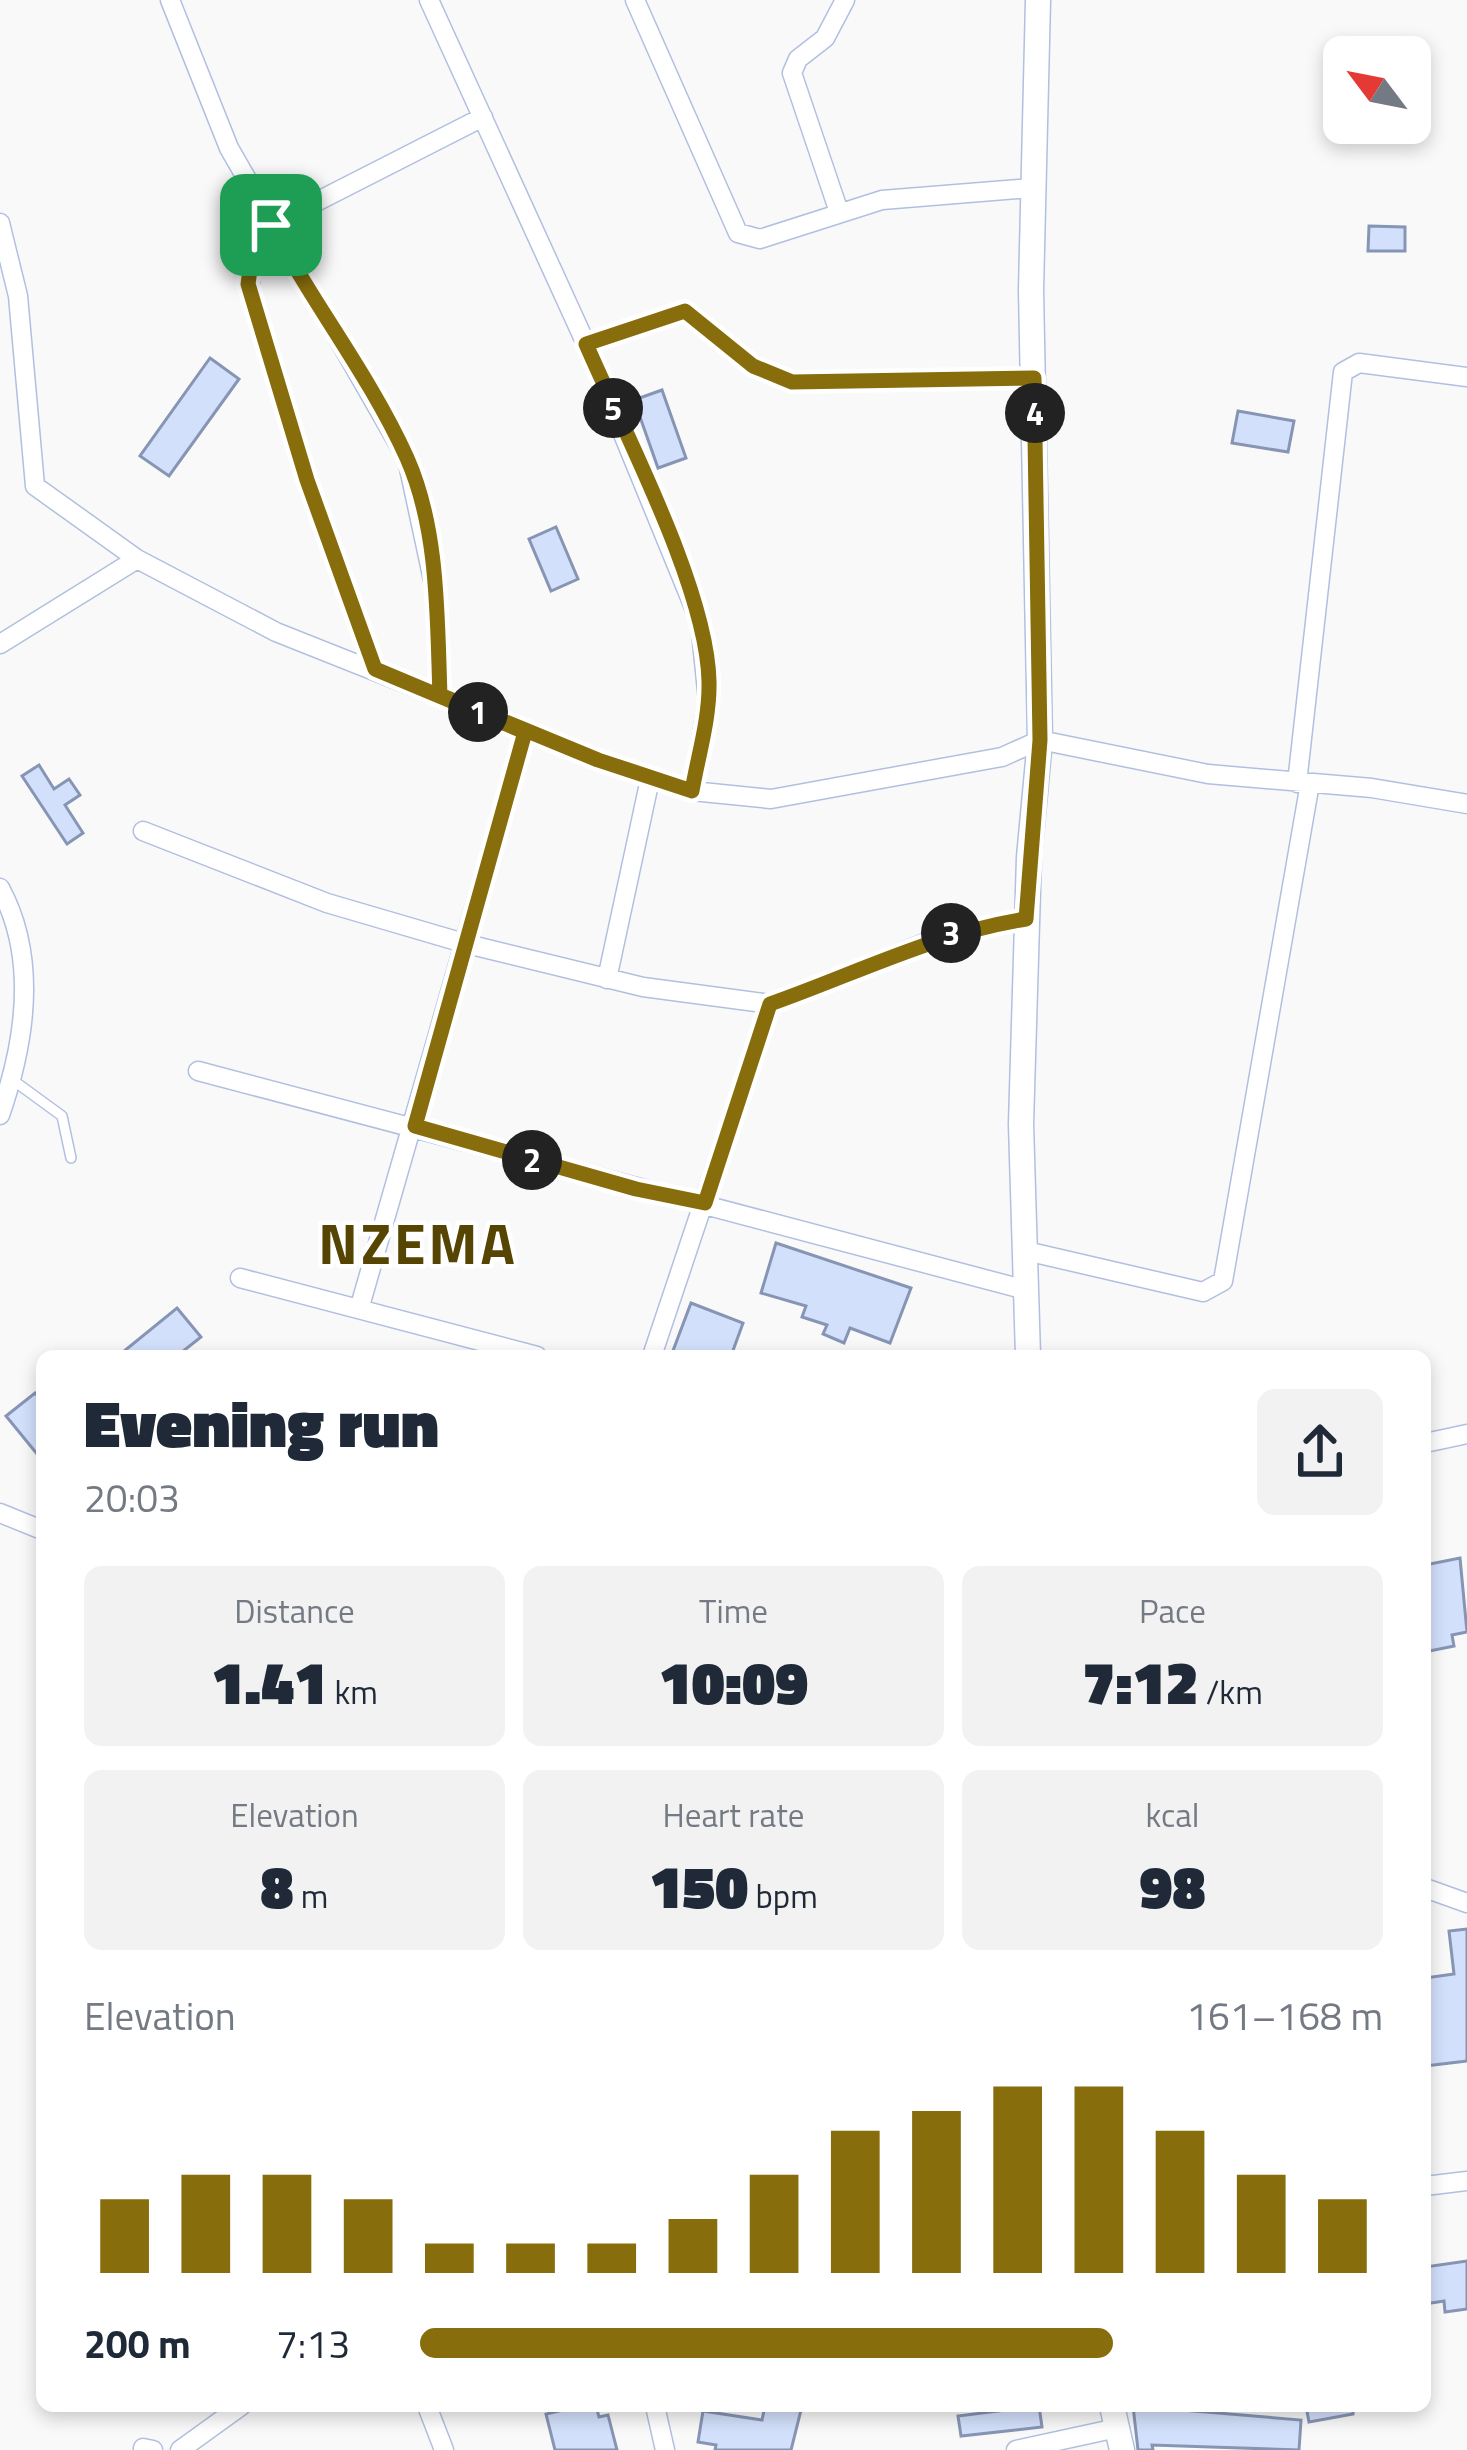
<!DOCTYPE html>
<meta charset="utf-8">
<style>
:root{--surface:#fff;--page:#f2f2f3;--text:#1f2937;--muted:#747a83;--accent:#876d0c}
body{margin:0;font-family:"Titillium Web",sans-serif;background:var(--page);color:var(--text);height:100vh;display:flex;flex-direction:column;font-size:45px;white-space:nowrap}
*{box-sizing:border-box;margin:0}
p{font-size:39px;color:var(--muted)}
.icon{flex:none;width:66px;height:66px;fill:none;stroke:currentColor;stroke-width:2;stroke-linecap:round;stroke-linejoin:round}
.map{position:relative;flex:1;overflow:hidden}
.details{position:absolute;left:36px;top:1350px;width:1395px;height:1062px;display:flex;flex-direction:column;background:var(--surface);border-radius:18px;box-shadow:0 6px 18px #0003}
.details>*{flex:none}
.needle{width:78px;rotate:302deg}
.tools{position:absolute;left:1323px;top:36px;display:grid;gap:24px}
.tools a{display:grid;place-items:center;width:108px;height:108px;border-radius:18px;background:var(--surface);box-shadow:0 6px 18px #0003;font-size:60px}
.pin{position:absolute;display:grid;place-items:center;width:102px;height:102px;color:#fff;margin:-51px;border-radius:24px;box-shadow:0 6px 18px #0006}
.km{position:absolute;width:60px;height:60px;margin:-30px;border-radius:50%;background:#222;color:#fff;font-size:33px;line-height:60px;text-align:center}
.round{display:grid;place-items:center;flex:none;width:126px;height:126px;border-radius:18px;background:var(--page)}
.overview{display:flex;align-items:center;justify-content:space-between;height:204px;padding:0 48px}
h1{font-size:66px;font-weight:800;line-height:90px}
.metrics{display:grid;grid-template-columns:repeat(3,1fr);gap:18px;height:204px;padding:12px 48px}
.metrics div{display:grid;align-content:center;border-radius:18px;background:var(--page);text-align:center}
.metrics b{font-size:60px;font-weight:800}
.metrics small{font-size:33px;font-weight:400}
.metrics p{font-size:33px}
.chart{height:336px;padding:24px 48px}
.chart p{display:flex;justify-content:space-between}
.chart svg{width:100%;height:216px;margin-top:12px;stroke:var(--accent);stroke-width:6}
ul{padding:0 48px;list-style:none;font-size:39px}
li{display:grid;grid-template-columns:192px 144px 1fr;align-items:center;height:90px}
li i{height:30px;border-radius:15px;background:var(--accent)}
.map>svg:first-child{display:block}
.building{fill:#d3e0fb;stroke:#8795b4;stroke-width:3}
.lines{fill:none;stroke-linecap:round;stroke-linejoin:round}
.service-casing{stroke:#b1c0e0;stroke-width:12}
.minor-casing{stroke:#b1c0e0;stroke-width:21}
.tertiary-casing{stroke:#b1c0e0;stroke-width:27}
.service{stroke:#fff;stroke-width:9}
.minor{stroke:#fff;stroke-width:18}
.tertiary{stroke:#fff;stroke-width:24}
.route-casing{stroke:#fff;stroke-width:24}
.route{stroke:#876d0c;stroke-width:15}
.labels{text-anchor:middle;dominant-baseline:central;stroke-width:9;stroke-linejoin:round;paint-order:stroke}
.district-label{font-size:57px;font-weight:bold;letter-spacing:3px;fill:#564502;stroke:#fff}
</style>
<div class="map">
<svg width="1467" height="2450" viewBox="0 0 1467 2450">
<rect width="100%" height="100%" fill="#f9f9f9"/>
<path class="building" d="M 1369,226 L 1405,227 L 1405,251 L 1368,251 Z
M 210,358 L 239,379 L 169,476 L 140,456 Z
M 662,390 L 686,458 L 658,468 L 634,400 Z
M 1238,411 L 1294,421 L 1288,452 L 1232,443 Z
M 556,527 L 578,579 L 551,591 L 529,539 Z
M 39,765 L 54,789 L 69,779 L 80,795 L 65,805 L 83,833 L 67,844 L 22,776 Z
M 776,1243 L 911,1288 L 890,1343 L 850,1328 L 844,1343 L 823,1334 L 827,1325 L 802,1317 L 806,1306 L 761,1293 Z
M 691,1303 L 743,1323 L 731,1356 L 671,1356 Z
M 177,1308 L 201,1337 L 177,1356 L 118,1356 Z
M 35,1393 L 42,1401 L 42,1460 L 6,1416 Z
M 1460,1558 L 1467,1632 L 1452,1635 L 1454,1646 L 1425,1652 L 1425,1565 Z
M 1467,1929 L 1467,2061 L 1425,2066 L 1425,1978 L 1454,1974 L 1449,1931 Z
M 1467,2261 L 1467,2309 L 1445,2312 L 1444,2301 L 1425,2304 L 1425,2267 Z
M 580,2406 L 596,2406 L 599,2417 L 608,2415 L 617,2450 L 555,2450 L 546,2414 Z
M 765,2406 L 802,2406 L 791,2450 L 715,2450 L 716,2445 L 698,2442 L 703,2411 L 762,2420 Z
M 1039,2406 L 1042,2427 L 961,2436 L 958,2416 Z
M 1133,2406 L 1301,2420 L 1299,2450 L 1152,2445 L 1153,2450 L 1138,2450 Z
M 1306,2406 L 1353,2406 L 1353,2414 L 1309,2422 Z"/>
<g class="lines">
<g class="service-casing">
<path id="service" d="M 10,1078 L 62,1116 L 71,1158"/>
</g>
<g class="minor-casing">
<path id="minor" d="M 170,0 L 229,148 L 407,459 L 436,594 L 440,695
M 429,0 L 586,344 L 700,622 L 708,701 L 692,791
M 635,0 L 738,233 L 760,239 L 882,200 L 1031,188
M 839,212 L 792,73 L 798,59 L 825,38 L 845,0
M 0,223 L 18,296 L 35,486 L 137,559
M 586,344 L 685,311 L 753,366 L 792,382 L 1034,378
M 0,644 L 137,559 L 276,632 L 598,760 L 692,791 L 771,799 L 1002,757 L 1040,740 L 1208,774 L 1372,788 L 1467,804
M 375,669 L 307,480 L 251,294 L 249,264 L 271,225 L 483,117
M 1297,783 L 1343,372 L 1359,363 L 1467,377
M 143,831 L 327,903 L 467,944 L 643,987 L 770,1004 L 945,935 L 1026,919
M 0,888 C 38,958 25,1043 0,1115
M 607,979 L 650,779
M 198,1071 L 1026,1290
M 1026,1251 L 1203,1292 L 1223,1281 L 1310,783
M 240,1278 L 537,1356
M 360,1306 L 525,732
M 652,1356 L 770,1004
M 1425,1443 L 1467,1434
M 0,1513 L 42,1530
M 1425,1888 L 1467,1903
M 1425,2186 L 1467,2181
M 427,2406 L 444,2450
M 655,2406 L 665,2450
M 143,2448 L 153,2450
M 180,2450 L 241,2406
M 1016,2450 L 1117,2428"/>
</g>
<g class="tertiary-casing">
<path id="tertiary" d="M 1028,1356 L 1021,1124 L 1029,857 L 1040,740 L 1031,290 L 1038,0
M 1112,2406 L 1122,2450"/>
</g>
<use href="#service" class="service"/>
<use href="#minor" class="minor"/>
<use href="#tertiary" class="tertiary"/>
</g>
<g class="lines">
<g class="route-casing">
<path id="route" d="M 271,225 L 252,256 L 248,284 L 307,480 L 375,669 L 525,732 L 415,1126 L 636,1189 L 705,1203 L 770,1004 C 855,974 936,933 1026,919 L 1040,740 L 1034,378 L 792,382 L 753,366 L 685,311 L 586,344 C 624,432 707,589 709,681 C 710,718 698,756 692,791 L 598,760 L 440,695 C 437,618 439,530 407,458 C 370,376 313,304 271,225"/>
</g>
<use href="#route" class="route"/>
</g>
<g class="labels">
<g class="district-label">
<text x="418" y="1242">NZEMA</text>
</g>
</g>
</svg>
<div class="tools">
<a><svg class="needle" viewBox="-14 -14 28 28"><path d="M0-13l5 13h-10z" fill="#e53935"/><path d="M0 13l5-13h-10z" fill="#747a83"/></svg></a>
</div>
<div class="pin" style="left:271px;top:225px;background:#1e9e55"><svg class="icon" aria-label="arrive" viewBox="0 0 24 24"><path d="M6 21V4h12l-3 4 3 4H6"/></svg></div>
<b class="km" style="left:478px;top:712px">1</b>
<b class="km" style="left:532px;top:1160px">2</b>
<b class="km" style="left:951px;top:933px">3</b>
<b class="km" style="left:1035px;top:413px">4</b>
<b class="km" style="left:613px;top:408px">5</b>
<section class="details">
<div class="overview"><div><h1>Evening run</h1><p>20:03</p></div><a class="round"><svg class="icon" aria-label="share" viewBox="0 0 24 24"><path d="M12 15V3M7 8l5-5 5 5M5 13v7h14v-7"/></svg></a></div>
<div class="metrics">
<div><p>Distance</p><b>1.41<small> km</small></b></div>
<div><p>Time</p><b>10:09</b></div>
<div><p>Pace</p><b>7:12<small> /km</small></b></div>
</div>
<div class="metrics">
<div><p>Elevation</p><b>8<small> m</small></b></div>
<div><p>Heart rate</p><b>150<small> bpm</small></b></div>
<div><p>kcal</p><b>98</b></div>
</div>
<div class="chart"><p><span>Elevation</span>161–168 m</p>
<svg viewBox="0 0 160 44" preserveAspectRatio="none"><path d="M5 44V29M15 44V24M25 44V24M35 44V29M45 44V38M55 44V38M65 44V38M75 44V33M85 44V24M95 44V15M105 44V11M115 44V6M125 44V6M135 44V15M145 44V24M155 44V29"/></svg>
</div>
<ul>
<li><b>200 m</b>7:13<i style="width:72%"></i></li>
</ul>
</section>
</div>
